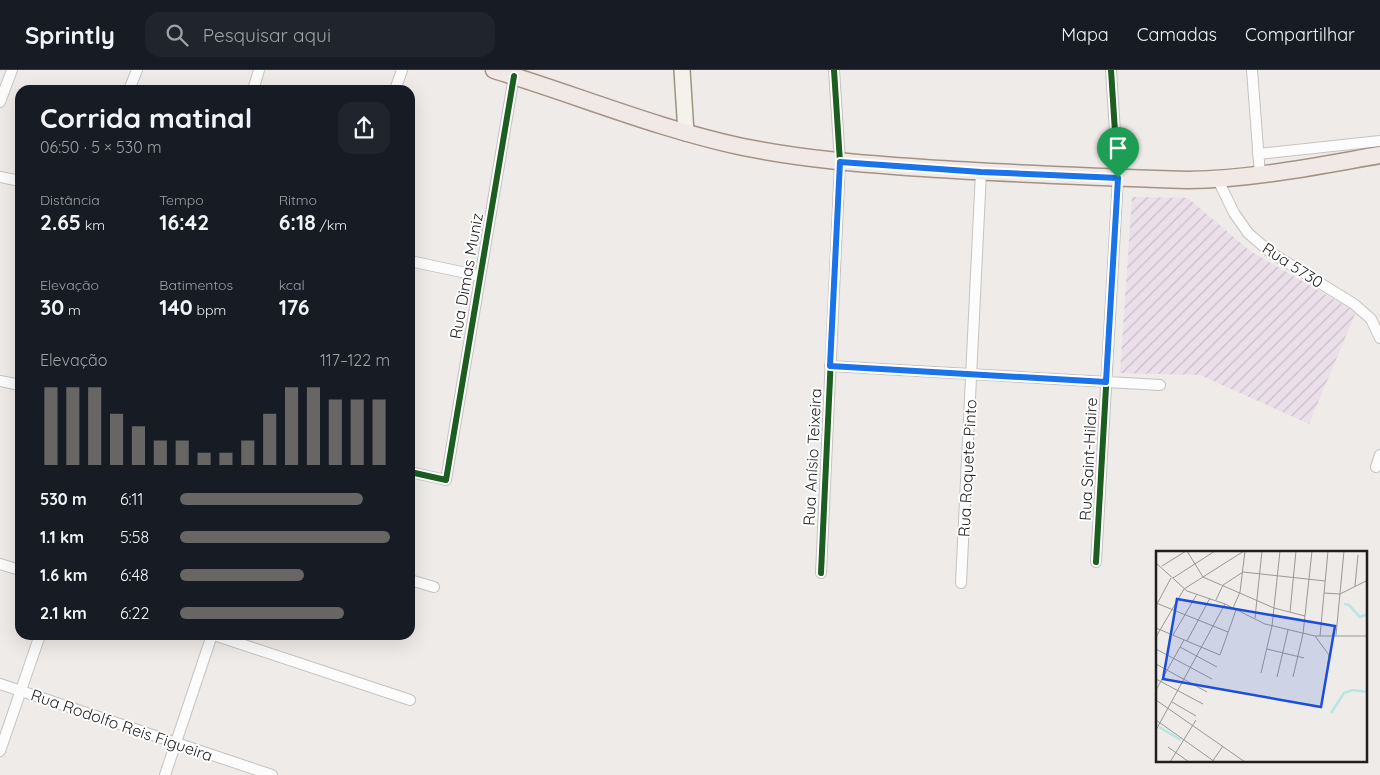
<!DOCTYPE html>
<html lang="pt">
<meta charset="utf-8">
<style>
:root{--surface:#171b24;--page:#20242c;--text:#f1f3f6;--muted:#9ea1a6;--line:#363941;--accent:#676665}
body{margin:0;font-family:Quicksand,sans-serif;background:var(--page);color:var(--text);height:100vh;display:flex;flex-direction:column;font-size:19px;white-space:nowrap}
*{box-sizing:border-box;margin:0}
p{font-size:16px;color:var(--muted)}
.icon{flex:none;width:28px;height:28px;fill:none;stroke:currentColor;stroke-width:2;stroke-linecap:round;stroke-linejoin:round}
.map{position:relative;flex:1;overflow:hidden}
.drawer{position:absolute;left:15px;top:15px;width:400px;height:555px;display:flex;flex-direction:column;background:var(--surface);border-radius:15px;box-shadow:0 5px 20px #0002}
.drawer>*{flex:none}
.pin{position:absolute;display:grid;place-items:center;width:42px;height:42px;color:#fff;margin:-51px -21px;border-radius:50% 50% 50% 0;rotate:-45deg;box-shadow:0 0 5px #0007}
.pin .icon{rotate:45deg}
.round{display:grid;place-items:center;flex:none;width:52px;height:52px;border-radius:15px;background:var(--page)}
.headline{display:flex;align-items:center;justify-content:space-between;height:85px;padding:0 25px}
h1{font-size:28px;font-weight:700;line-height:38px}
.figures{display:grid;grid-template-columns:repeat(3,1fr);gap:8px;height:85px;padding:5px 25px}
.figures div{display:grid;align-content:center}
.figures b{font-size:21px;font-weight:700}
.figures small{font-size:14px;font-weight:400}
.figures p{font-size:14px}
.chart{height:140px;padding:10px 25px}
.chart p{display:flex;justify-content:space-between}
.chart svg{width:100%;height:90px;margin-top:5px;stroke:var(--accent);stroke-width:6}
ul{padding:0 25px;list-style:none;font-size:16px}
li{display:grid;grid-template-columns:80px 60px 1fr;align-items:center;height:38px}
li i{height:12px;border-radius:6px;background:var(--accent)}
header{display:flex;align-items:center;gap:30px;box-sizing:border-box;height:70px;padding:0 25px;background:var(--surface);border-bottom:1px solid var(--line)}
header strong{font-size:24px}
nav{display:flex;gap:28px;margin-inline-start:auto;font-size:18px}
.search{width:350px;height:45px;background:var(--page);display:flex;align-items:center;gap:12px;box-sizing:border-box;padding:0 18px;border-radius:15px;color:var(--muted);font-size:19px}
.map>svg:first-child{display:block}
.industrial{fill:url(#industrial-furrows)}
.lines{fill:none;stroke-linecap:round;stroke-linejoin:round}
.street-casing{stroke:#c5c3c2;stroke-width:12}
.secondary-casing{stroke:#99957e;stroke-width:18}
.primary-casing{stroke:#a49284;stroke-width:19}
.street{stroke:#fcfcfc;stroke-width:10}
.secondary{stroke:#f4f2eb;stroke-width:15}
.primary{stroke:#f1e9e5;stroke-width:16}
.cycleway-casing{stroke:#fff;stroke-width:9}
.cycleway{stroke:#1b5e20;stroke-width:6}
.route-casing{stroke:#fff;stroke-width:10}
.route{stroke:#1a73e8;stroke-width:6}
.labels{text-anchor:middle;dominant-baseline:central;stroke-width:4;stroke-linejoin:round;paint-order:stroke}
.street-label{font-size:16px;fill:#1f1f1f;stroke:#fff}
.inset-river{fill:none;stroke:#b8e5e3;stroke-width:2.5}
.inset-road{fill:none;stroke:#9b9998;stroke-width:1}
.view{fill:#1d4ed8;fill-opacity:0.15;stroke:#1d4ed8;stroke-width:2.5}
.inset-edge{fill:none;stroke:#1f1f1f;stroke-width:2.5}
</style>
<header>
<strong>Sprintly</strong>
<div class="search"><svg class="icon" aria-label="search" viewBox="0 0 24 24"><circle cx="10" cy="10" r="6"/><path d="M15 15l6 6"/></svg>Pesquisar aqui</div>
<nav><a>Mapa</a><a>Camadas</a><a>Compartilhar</a></nav>
</header>
<div class="map">
<svg width="1380" height="705" viewBox="0 0 1380 705">
<defs>
<pattern id="industrial-furrows" width="10" height="10" patternUnits="userSpaceOnUse" patternTransform="scale(1.25)"><rect width="10" height="10" fill="#ebdfe9"/><path d="M-1 1l2-2M0 10L10 0M9 11l2-2" fill="none" stroke="#c9bfc7"/></pattern>
</defs>
<rect width="100%" height="100%" fill="#eeebe8"/>
<path class="industrial" d="M 1132,127 L 1188,128 L 1250,181 L 1356,242 L 1309,354 L 1200,305 L 1120,303 Z"/>
<g class="lines">
<g class="street-casing">
<path id="street" d="M 1252,0 L 1260,105
M 129,20 L 137,0
M 253,20 L 259,0
M 395,20 L 402,0
M 0,32 L 12,0
M 1258,84 L 1380,71
M 0,107 L 20,111
M 1218,110 L 1234,143 L 1248,163 L 1270,182 L 1354,234 L 1371,249 L 1380,268
M 410,191 L 480,206
M 830,296 L 1160,315
M 0,311 L 20,315
M 1376,397 L 1380,385
M 410,402 L 446,410 L 514,6
M 1096,492 L 1118,108 L 1111,0
M 0,494 L 20,500
M 821,503 L 840,92 L 834,0
M 410,510 L 434,517
M 961,513 L 981,102
M 214,565 L 410,630
M 0,614 L 272,705
M 0,681 L 40,565
M 165,705 L 212,565"/>
</g>
<g class="secondary-casing">
<path id="secondary" d="M 682,0 L 686,63"/>
</g>
<g class="primary-casing">
<path id="primary" d="M 494,0 C 577,25 658,59 743,77 C 803,89 863,94 924,98 C 1012,104 1100,107 1188,110 C 1253,109 1316,96 1380,85"/>
</g>
<use href="#street" class="street"/>
<use href="#secondary" class="secondary"/>
<use href="#primary" class="primary"/>
<g class="cycleway-casing">
<path id="cycleway" d="M 410,402 L 446,410 L 514,6
M 1096,492 L 1118,108 L 1111,0
M 821,503 L 840,92 L 834,0"/>
</g>
<use href="#cycleway" class="cycleway"/>
</g>
<g class="lines">
<g class="route-casing">
<path id="route" d="M 840,92 L 981,102 L 1118,108 L 1106,312 L 830,296 Z"/>
</g>
<use href="#route" class="route"/>
</g>
<g class="labels">
<g class="street-label">
<text transform="translate(1293 195) rotate(33)">Rua 5730</text>
<text transform="translate(466 206) rotate(-80)">Rua Dimas Muniz</text>
<text transform="translate(812 387) rotate(-87)">Rua Anísio Teixeira</text>
<text transform="translate(1088 389) rotate(-87)">Rua Saint-Hilaire</text>
<text transform="translate(967 398) rotate(-87)">Rua Roquete Pinto</text>
<text transform="translate(122 655) rotate(19)">Rua Rodolfo Reis Figueira</text>
</g>
</g>
<g transform="translate(1156 481)">
<rect width="211" height="211" fill="#eeebe8"/>
<path class="inset-river" d="M 188,53 L 193,54 L 204,66 L 212,63M 175,162 L 188,142 L 197,139 L 212,141M 3,176 L 25,189"/>
<path class="inset-road" d="M 31,0 L 47,26 L 118,57 L 149,65M 0,12 L 31,40 L 69,53 L 109,73 L 159,85 L 212,85M 6,15 L 30,0M 17,27 L 59,0M 199,35 L 202,4M 168,42 L 184,43 L 212,29M 60,49 L 67,34 L 87,21 L 169,30M 0,52 L 72,81M 1,53 L 15,27M 77,57 L 84,41 L 89,0M 134,61 L 140,0M 99,67 L 106,0M 0,77 L 64,104 L 80,59M 17,84 L 41,43M 180,84 L 188,0M 159,85 L 173,104 L 171,121M 164,85 L 172,0M 0,86 L 28,38 L 88,0M 31,90 L 54,47M 24,96 L 61,116M 0,98 L 56,128M 111,98 L 148,107M 0,113 L 51,141M 105,122 L 116,75 L 124,0M 121,126 L 132,79M 137,126 L 147,83 L 156,0M 0,128 L 47,153M 0,139 L 28,89M 0,149 L 89,211M 16,151 L 40,165M 0,169 L 59,211M 0,179 L 69,53M 12,196 L 33,211M 14,211 L 40,169M 56,211 L 67,195"/>
<path class="view" d="M 21,48 L 179,75 L 165,156 L 7,128 Z"/>
<rect width="211" height="211" class="inset-edge"/>
</g>
</svg>
<div class="pin" style="left:1118px;top:108px;background:#1e9e55"><svg class="icon" aria-label="arrive" viewBox="0 0 24 24"><path d="M6 21V4h12l-3 4 3 4H6"/></svg></div>
<section class="drawer">
<div class="headline"><div><h1>Corrida matinal</h1><p>06:50 · 5 × 530 m</p></div><a class="round"><svg class="icon" aria-label="share" viewBox="0 0 24 24"><path d="M12 15V3M7 8l5-5 5 5M5 13v7h14v-7"/></svg></a></div>
<div class="figures">
<div><p>Distância</p><b>2.65<small> km</small></b></div>
<div><p>Tempo</p><b>16:42</b></div>
<div><p>Ritmo</p><b>6:18<small> /km</small></b></div>
</div>
<div class="figures">
<div><p>Elevação</p><b>30<small> m</small></b></div>
<div><p>Batimentos</p><b>140<small> bpm</small></b></div>
<div><p>kcal</p><b>176</b></div>
</div>
<div class="chart"><p><span>Elevação</span>117–122 m</p>
<svg viewBox="0 0 160 44" preserveAspectRatio="none"><path d="M5 44V6M15 44V6M25 44V6M35 44V19M45 44V25M55 44V32M65 44V32M75 44V38M85 44V38M95 44V32M105 44V19M115 44V6M125 44V6M135 44V12M145 44V12M155 44V12"/></svg>
</div>
<ul>
<li><b>530 m</b>6:11<i style="width:87%"></i></li>
<li><b>1.1 km</b>5:58<i style="width:100%"></i></li>
<li><b>1.6 km</b>6:48<i style="width:59%"></i></li>
<li><b>2.1 km</b>6:22<i style="width:78%"></i></li>
</ul>
</section>
</div>
